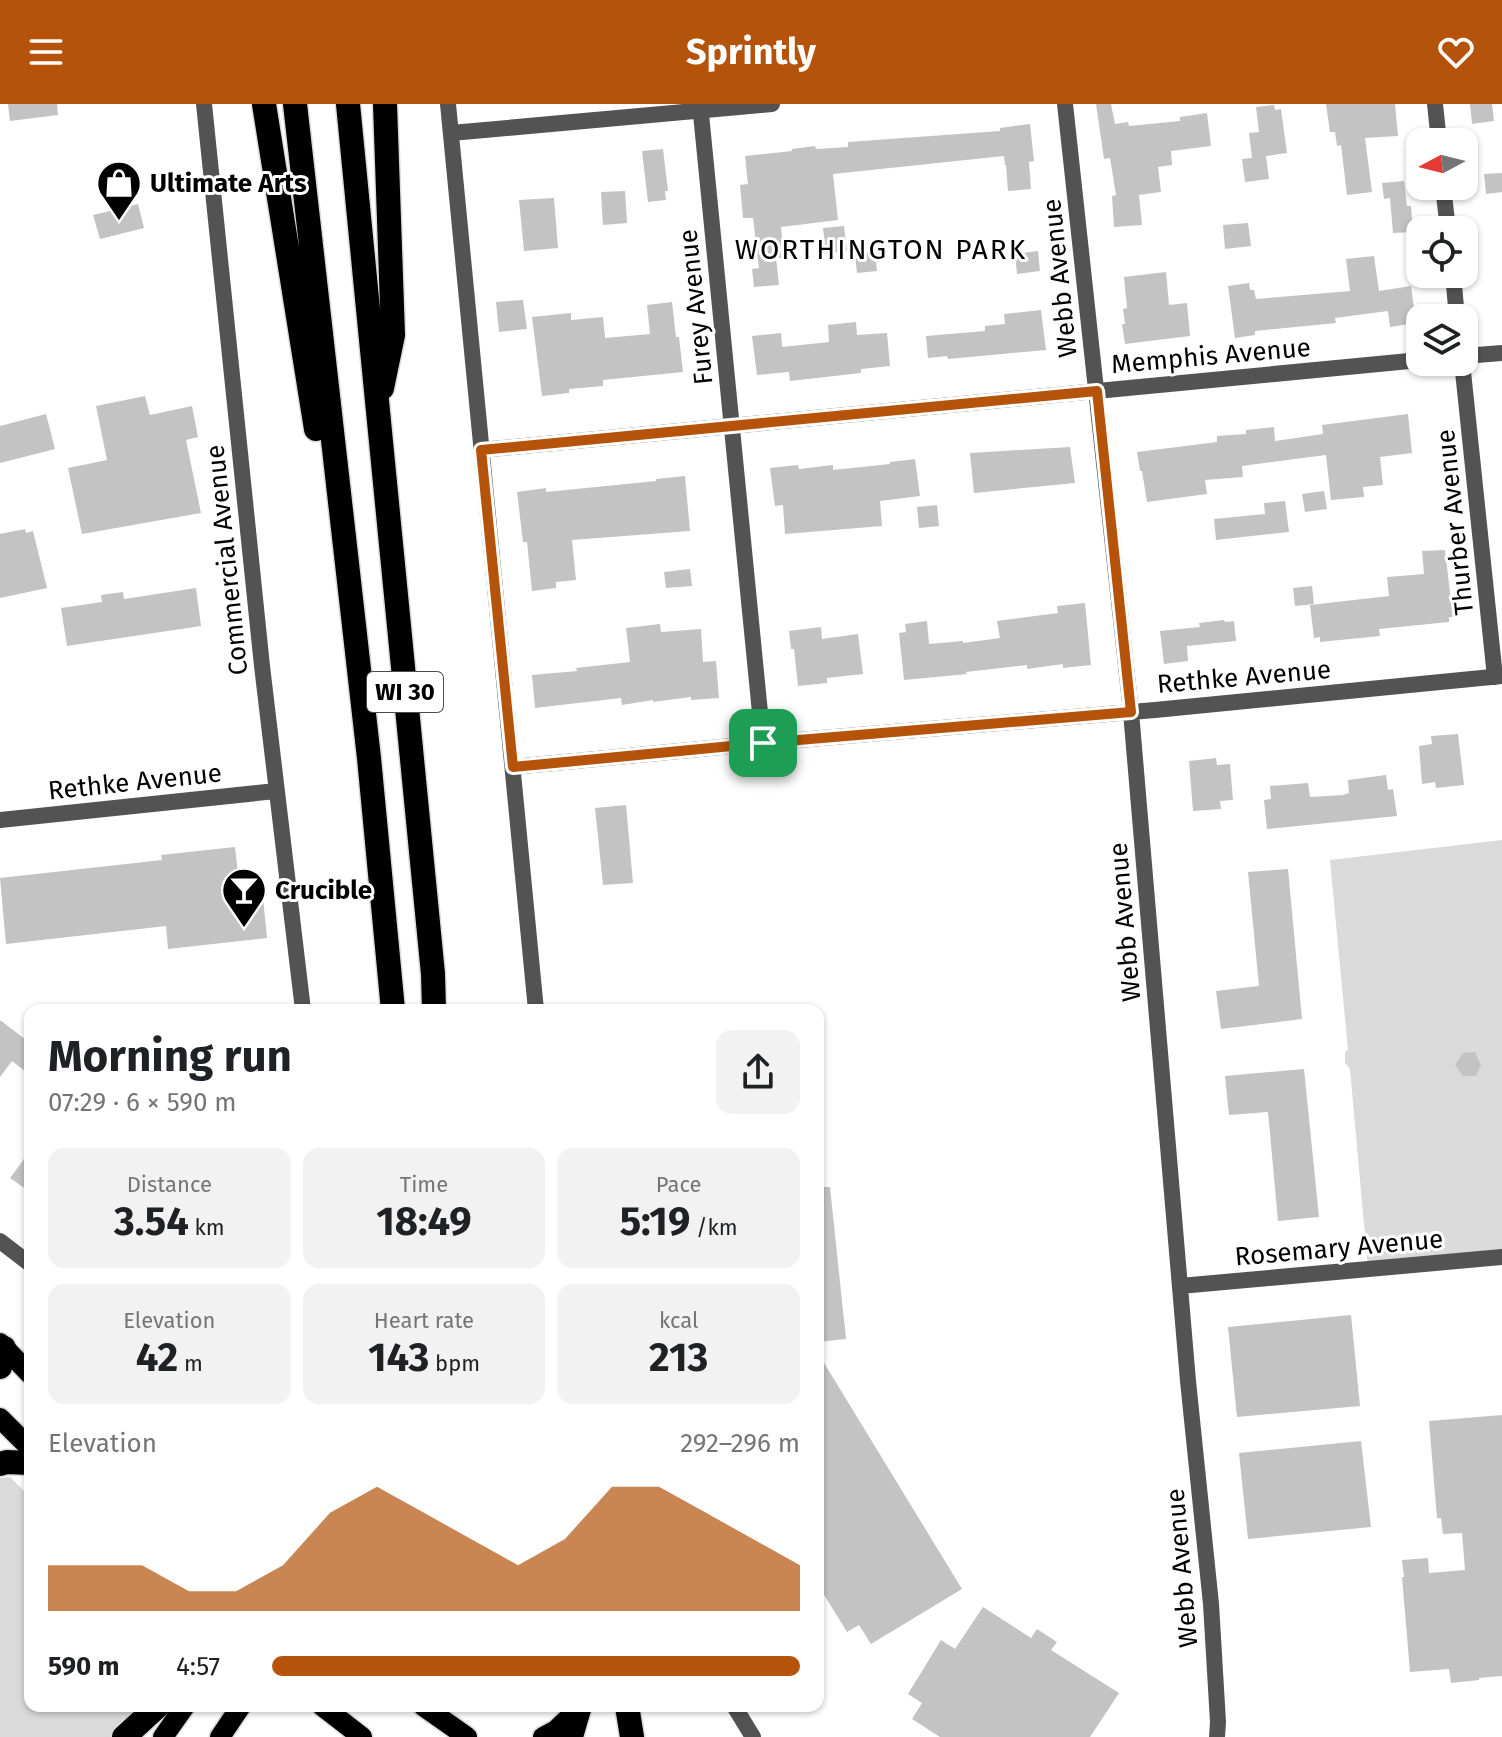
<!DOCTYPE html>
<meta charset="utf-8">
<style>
:root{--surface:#fff;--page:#f2f2f2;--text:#202124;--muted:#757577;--accent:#b45309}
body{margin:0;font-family:"Fira Sans",sans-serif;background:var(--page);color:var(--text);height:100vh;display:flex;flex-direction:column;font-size:30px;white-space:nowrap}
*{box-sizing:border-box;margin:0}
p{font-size:26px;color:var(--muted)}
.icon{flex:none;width:44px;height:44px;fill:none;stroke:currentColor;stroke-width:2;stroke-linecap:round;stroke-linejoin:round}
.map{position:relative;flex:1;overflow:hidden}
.details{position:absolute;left:24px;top:900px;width:800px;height:708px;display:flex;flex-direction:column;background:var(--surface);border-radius:16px;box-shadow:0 2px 6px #0004}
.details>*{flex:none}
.needle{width:52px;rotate:263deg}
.controls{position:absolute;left:1406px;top:24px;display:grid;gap:16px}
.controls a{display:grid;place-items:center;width:72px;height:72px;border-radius:16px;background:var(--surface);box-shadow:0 2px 6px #0004;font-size:40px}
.pin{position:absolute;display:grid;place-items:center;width:68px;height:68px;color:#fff;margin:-34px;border-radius:16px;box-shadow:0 4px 12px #0006}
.round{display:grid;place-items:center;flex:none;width:84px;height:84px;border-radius:16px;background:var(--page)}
.summary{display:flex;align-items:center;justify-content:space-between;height:136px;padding:0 24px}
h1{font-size:44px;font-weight:700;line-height:60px}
.metrics{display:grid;grid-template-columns:repeat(3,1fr);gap:12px;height:136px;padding:8px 24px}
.metrics div{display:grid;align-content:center;border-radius:16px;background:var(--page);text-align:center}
.metrics b{font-size:40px;font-weight:700}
.metrics small{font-size:22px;font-weight:400}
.metrics p{font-size:22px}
.chart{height:224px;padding:16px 24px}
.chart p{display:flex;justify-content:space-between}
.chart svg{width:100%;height:144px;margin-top:8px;fill:var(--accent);opacity:.7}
ul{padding:0 24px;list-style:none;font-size:26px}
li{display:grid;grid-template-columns:128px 96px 1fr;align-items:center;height:60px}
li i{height:20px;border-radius:10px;background:var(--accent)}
header{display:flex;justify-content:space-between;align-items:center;height:104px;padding:0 24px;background:var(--accent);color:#fff;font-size:36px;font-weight:700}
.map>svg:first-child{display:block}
.green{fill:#dadada}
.building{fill:#c3c3c3}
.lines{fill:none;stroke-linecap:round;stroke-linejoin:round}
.primary-casing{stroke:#dbdbdb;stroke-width:23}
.highway-casing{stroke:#dbdbdb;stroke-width:27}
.street{stroke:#535353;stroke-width:16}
.primary{stroke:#000;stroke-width:20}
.highway{stroke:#000;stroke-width:24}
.route-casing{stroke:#fff;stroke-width:16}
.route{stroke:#b45309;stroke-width:10}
.labels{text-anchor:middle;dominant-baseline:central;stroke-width:6;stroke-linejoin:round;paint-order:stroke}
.shield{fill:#fff;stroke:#4c4c4c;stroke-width:2}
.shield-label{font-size:24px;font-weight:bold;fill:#000}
.poi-label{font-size:26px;font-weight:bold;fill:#000;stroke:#fff;text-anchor:start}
.street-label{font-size:26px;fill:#000;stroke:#fff}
.neighbourhood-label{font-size:28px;letter-spacing:2px;fill:#000;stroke:#fff}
</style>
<header><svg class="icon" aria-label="menu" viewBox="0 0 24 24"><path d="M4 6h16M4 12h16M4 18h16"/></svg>Sprintly<svg class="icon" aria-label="heart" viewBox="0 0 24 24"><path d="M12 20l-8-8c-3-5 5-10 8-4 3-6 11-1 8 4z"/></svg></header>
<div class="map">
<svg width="1502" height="1633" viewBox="0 0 1502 1633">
<rect width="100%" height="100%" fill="#fff"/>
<path class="green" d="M 1502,736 L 1502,1153 L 1368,1165 L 1350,965 L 1345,959 L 1345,948 L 1348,946 L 1330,756 Z
M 10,1373 L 30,1393 L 30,1602 L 142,1602 L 110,1633 L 0,1633 L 0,1374 Z"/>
<path class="building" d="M 8,0 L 57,0 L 58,11 L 10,17 Z
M 1096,0 L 1111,0 L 1115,20 L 1128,18 L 1129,22 L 1180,17 L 1180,13 L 1207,9 L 1211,42 L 1171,47 L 1172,61 L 1158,63 L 1161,88 L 1139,91 L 1142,121 L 1114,123 L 1112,92 L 1116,91 L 1110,54 L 1104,55 Z
M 1326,0 L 1395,0 L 1398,32 L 1365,34 L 1372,88 L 1347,91 L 1341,41 L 1337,42 L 1335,28 L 1330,28 Z
M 1470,0 L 1492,0 L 1494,17 L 1472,20 Z
M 1274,1 L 1275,6 L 1281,5 L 1287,49 L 1266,52 L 1269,75 L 1245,78 L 1242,55 L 1260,53 L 1252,54 L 1249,29 L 1259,28 L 1256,3 Z
M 1030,20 L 1034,57 L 1029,58 L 1031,85 L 1008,87 L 1006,61 L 1005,61 L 1004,52 L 833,70 L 838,116 L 781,123 L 784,154 L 776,154 L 779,181 L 754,183 L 752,165 L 759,164 L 753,114 L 743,114 L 740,81 L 748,80 L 745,52 L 792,47 L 792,45 L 815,42 L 816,45 L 848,43 L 848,38 L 1000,27 L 1000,24 Z
M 663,45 L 668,87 L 665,87 L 666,96 L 648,98 L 642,47 Z
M 1502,69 L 1502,88 L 1486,90 L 1484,70 Z
M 1404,77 L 1407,102 L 1411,102 L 1413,128 L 1393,129 L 1390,94 L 1384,95 L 1382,79 Z
M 625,87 L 627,119 L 603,121 L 601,88 Z
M 554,94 L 558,144 L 524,147 L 519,96 Z
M 138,100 L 144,124 L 100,135 L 93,111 Z
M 1248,119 L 1251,142 L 1225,145 L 1223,121 Z
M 844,122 L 847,147 L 826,150 L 823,124 Z
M 875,147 L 877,167 L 857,169 L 855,150 Z
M 1038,147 L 1040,167 L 1017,170 L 1015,150 Z
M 1374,152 L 1379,187 L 1411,182 L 1416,219 L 1390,223 L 1388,207 L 1335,214 L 1336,219 L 1255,227 L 1255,231 L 1235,234 L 1228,182 L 1249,179 L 1250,186 L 1254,186 L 1256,195 L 1350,187 L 1346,155 Z
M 1166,168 L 1169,201 L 1187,199 L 1190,232 L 1125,240 L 1122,220 L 1125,220 L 1123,205 L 1127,204 L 1124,173 Z
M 523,196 L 527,225 L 499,228 L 496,198 Z
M 672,198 L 676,233 L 679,233 L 683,268 L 603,276 L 603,282 L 569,285 L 569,289 L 542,292 L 532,213 L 571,209 L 571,216 L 603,213 L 605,234 L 650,230 L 647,201 Z
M 1041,206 L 1046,246 L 948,255 L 947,252 L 928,254 L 926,232 L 985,227 L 985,222 L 1005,220 L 1004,210 Z
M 856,218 L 857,231 L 887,229 L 890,262 L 861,265 L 861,269 L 790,277 L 789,268 L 757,271 L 752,232 L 781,229 L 782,243 L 829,238 L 828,221 Z
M 145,292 L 150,311 L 192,302 L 198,333 L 186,336 L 201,409 L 82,430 L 68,364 L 107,356 L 96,302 Z
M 46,310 L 55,345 L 0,359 L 0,322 Z
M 1408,310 L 1412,349 L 1380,353 L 1383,381 L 1363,383 L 1364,393 L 1331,396 L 1326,351 L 1242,362 L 1243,373 L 1205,376 L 1207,390 L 1147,398 L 1142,367 L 1140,367 L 1137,348 L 1217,338 L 1217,332 L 1246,330 L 1246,326 L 1274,323 L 1275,337 L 1323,330 L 1322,321 Z
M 1070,343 L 1075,379 L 974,389 L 970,349 Z
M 915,355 L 920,392 L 880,397 L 882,422 L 785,430 L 783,401 L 775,402 L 770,364 L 798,361 L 799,365 L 833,361 L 833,366 L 890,360 L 890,358 Z
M 685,372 L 690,427 L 572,436 L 576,476 L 556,478 L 556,484 L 532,487 L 527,438 L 523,438 L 517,388 L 546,384 L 546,388 L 656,377 L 656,375 Z
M 1324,387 L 1327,405 L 1305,408 L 1302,390 Z
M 1285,397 L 1289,428 L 1216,436 L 1214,415 L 1265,410 L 1264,399 Z
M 937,401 L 939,422 L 919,424 L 917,403 Z
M 25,425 L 26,429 L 33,427 L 47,484 L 0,494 L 0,430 Z
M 1445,446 L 1453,513 L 1449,513 L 1449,518 L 1379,525 L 1380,532 L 1320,538 L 1320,533 L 1314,534 L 1310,501 L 1389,492 L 1387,473 L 1424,470 L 1422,447 Z
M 690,465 L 692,482 L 666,484 L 664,468 Z
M 1312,482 L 1314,500 L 1295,502 L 1293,484 Z
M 196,484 L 201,522 L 67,542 L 61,504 L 102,498 L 101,491 L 123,488 L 124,495 Z
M 1085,499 L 1091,561 L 1063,564 L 1063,560 L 1027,565 L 1027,561 L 966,568 L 967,570 L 904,576 L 899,529 L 906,528 L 905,520 L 927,517 L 929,540 L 963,537 L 963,539 L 1000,534 L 997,517 L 1058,509 L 1057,502 Z
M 1224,516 L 1225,518 L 1234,517 L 1236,537 L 1187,542 L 1188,557 L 1164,560 L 1160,527 L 1200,523 L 1199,519 Z
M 660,520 L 661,528 L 701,525 L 703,558 L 716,557 L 719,594 L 691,596 L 691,593 L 653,598 L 653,596 L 622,601 L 621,594 L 535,604 L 532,571 L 577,567 L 576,564 L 630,558 L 626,524 Z
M 821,523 L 822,535 L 858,530 L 863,570 L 827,574 L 827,579 L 798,582 L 794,545 L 791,545 L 789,527 Z
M 1458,630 L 1464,681 L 1436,684 L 1435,678 L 1422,680 L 1419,642 L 1432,640 L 1431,632 Z
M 1216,654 L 1217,661 L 1230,660 L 1233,696 L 1220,697 L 1221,705 L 1193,707 L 1189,657 Z
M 1386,671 L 1388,686 L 1393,685 L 1397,712 L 1267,725 L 1264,696 L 1271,695 L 1270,682 L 1308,679 L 1310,693 L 1343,691 L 1349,689 L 1348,676 Z
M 626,701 L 633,779 L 603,781 L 595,704 Z
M 235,743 L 240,786 L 262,783 L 267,834 L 168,845 L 166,822 L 6,840 L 0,774 L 162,756 L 161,751 Z
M 1288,765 L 1302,915 L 1221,925 L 1216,887 L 1259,882 L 1248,768 Z
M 0,916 L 30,939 L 30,971 L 12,957 L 0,973 Z
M 1475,948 L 1481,961 L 1476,972 L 1463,972 L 1455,961 L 1463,949 Z
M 1304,965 L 1319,1113 L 1278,1117 L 1268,1008 L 1229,1011 L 1225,972 Z
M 30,1047 L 30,1088 L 10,1074 Z
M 818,1083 L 830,1083 L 846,1235 L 818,1238 Z
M 1351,1211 L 1360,1302 L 1237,1313 L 1228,1223 Z
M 818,1249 L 962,1485 L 871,1540 L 859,1521 L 847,1528 L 818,1481 Z
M 1502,1311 L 1502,1572 L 1479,1574 L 1479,1576 L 1451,1579 L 1449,1565 L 1410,1568 L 1402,1473 L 1404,1473 L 1402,1456 L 1428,1454 L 1429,1469 L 1465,1466 L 1462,1429 L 1443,1430 L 1441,1414 L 1437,1414 L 1429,1317 Z
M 1361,1337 L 1371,1423 L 1248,1435 L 1239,1349 Z
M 983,1503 L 1031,1534 L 1037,1525 L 1057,1538 L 1051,1546 L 1119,1589 L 1090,1633 L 940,1633 L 912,1615 L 922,1599 L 908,1590 L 941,1536 L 955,1545 Z"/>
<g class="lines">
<g class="primary-casing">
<path id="primary" d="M 0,1239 L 30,1270
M 0,1314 L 30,1344
M 322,1602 L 362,1633
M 423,1602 L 467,1633
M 163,1633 L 185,1602
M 220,1633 L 241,1602
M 543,1633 L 556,1626 L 581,1602
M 573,1633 L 582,1602"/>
</g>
<g class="highway-casing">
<path id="highway" d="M 264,0 L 316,325
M 295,0 L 369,654 L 393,906
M 348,0 L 433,870 L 434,906
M 382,284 L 393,231 L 385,0
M 0,1263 L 4,1244
M 0,1360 L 7,1358 L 30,1359
M 627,1602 L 632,1633
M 124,1633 L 158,1602"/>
</g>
<path class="street" d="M 204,0 L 262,562 L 303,906
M 448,0 L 536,906
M 700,0 L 763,639
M 1065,0 L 1131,608 L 1188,1277 L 1211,1500 L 1218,1618 L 1217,1633
M 1435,0 L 1439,38
M 451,29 L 772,0
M 1443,82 L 1448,126
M 1453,170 L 1457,214
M 1464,252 L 1502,249
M 1462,258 L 1495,573
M 481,346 L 1420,256
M 513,663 L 763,639 L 1155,606 L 1502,572
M 0,716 L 276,687
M 0,1137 L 30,1160
M 1180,1182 L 1502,1153
M 734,1602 L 753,1633"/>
<use href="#primary" class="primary"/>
<use href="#highway" class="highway"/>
</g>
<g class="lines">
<g class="route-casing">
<path id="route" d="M 1097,287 L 1131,608 L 763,639 L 513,663 L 481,346 Z"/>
</g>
<use href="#route" class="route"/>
</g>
<defs>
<g id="shop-pin" transform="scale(2.3)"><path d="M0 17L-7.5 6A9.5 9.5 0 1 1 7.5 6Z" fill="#000" stroke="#fff"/><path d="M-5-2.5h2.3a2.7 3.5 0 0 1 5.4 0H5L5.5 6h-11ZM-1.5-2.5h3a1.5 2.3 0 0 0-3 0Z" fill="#fff"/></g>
<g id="bar-pin" transform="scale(2.3)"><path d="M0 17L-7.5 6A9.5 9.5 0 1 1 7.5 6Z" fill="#000" stroke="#fff"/><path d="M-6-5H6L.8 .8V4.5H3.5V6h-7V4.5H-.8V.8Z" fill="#fff"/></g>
</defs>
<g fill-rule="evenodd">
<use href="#shop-pin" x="119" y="79"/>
<use href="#bar-pin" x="244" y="786"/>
</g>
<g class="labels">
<rect class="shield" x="367" y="568" width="76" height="40" rx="6"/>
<g class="shield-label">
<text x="405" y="588">WI 30</text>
</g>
<g class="poi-label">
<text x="150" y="79">Ultimate Arts</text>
<text x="275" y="786">Crucible</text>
</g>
<g class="street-label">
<text transform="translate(1060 174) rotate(-96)">Webb Avenue</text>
<text transform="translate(696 203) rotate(-96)">Furey Avenue</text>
<text transform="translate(1211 252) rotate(-5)">Memphis Avenue</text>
<text transform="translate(1455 418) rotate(-96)">Thurber Avenue</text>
<text transform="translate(227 456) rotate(-96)">Commercial Avenue</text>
<text transform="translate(1244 573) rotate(-5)">Rethke Avenue</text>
<text transform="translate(135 678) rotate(-6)">Rethke Avenue</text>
<text transform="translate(1125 818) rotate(-95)">Webb Avenue</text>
<text transform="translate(1339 1144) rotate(-5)">Rosemary Avenue</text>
<text transform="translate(1182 1464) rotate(-95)">Webb Avenue</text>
</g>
<g class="neighbourhood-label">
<text x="881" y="145">WORTHINGTON PARK</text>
</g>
</g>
</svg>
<div class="controls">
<a><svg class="needle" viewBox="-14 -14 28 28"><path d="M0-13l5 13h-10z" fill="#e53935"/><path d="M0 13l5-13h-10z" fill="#757577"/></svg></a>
<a><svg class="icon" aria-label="locate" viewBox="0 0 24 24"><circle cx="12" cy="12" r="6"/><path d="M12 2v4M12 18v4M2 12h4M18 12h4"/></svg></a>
<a><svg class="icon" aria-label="layers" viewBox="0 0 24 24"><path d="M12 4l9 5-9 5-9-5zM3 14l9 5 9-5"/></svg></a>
</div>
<div class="pin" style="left:763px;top:639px;background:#1e9e55"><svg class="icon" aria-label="arrive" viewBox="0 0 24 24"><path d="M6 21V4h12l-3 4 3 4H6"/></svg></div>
<section class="details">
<div class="summary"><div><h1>Morning run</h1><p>07:29 · 6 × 590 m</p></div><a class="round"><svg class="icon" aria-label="share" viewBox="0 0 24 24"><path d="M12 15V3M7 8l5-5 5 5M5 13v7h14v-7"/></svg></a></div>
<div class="metrics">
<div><p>Distance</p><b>3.54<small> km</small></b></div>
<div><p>Time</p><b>18:49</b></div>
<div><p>Pace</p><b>5:19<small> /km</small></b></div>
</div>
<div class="metrics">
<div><p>Elevation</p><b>42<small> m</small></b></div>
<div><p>Heart rate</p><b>143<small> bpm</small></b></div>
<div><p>kcal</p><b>213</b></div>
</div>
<div class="chart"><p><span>Elevation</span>292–296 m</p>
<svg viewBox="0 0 160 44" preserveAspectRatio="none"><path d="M0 44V30L10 30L20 30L30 38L40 38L50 30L60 14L70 6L80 14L90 22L100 30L110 22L120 6L130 6L140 14L150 22L160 30V44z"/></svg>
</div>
<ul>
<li><b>590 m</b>4:57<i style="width:100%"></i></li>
</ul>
</section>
</div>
